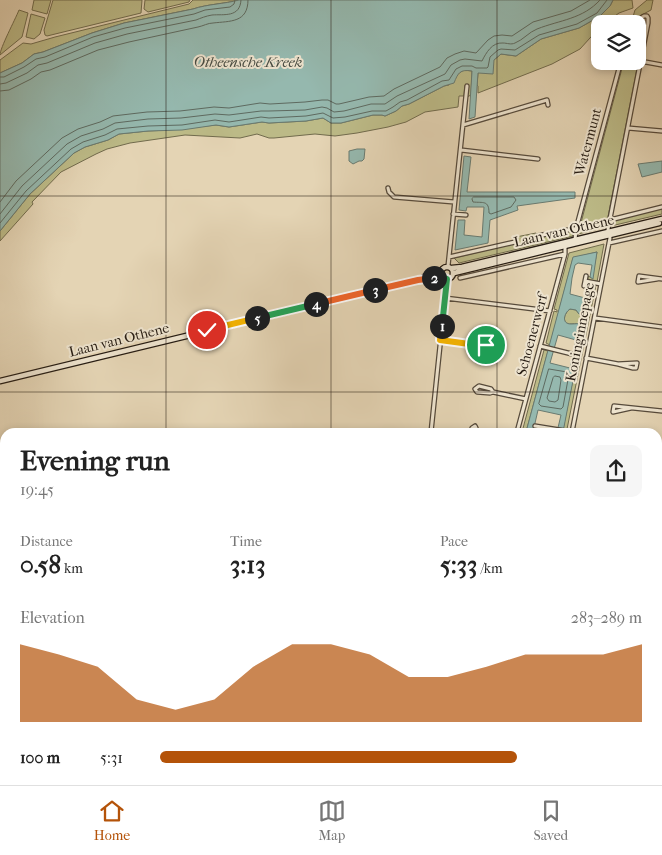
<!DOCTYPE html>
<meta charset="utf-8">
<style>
:root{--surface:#fff;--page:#f6f6f6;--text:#222;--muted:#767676;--line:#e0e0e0;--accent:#b45309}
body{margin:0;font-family:"IM FELL French Canon",serif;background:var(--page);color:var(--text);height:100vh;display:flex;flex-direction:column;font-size:19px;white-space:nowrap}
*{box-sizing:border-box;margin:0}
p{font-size:16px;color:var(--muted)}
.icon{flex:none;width:28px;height:28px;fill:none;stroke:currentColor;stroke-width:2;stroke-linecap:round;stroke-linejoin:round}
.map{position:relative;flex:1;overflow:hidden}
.side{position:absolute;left:0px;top:428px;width:662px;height:358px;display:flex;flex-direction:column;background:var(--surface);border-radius:15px 15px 0 0;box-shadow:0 2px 8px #0003}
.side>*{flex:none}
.controls{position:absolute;left:591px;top:15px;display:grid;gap:10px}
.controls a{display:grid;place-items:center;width:55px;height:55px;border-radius:10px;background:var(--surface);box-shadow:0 2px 8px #0003;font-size:25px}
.pin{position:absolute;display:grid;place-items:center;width:42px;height:42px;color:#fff;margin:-21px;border:2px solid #fff;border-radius:50%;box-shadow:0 1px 5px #0007}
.km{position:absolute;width:25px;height:25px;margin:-12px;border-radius:50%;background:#222;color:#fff;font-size:14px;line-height:25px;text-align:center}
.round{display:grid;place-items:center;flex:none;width:52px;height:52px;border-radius:10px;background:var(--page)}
.head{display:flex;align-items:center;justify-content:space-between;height:85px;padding:0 20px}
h1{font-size:28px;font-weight:800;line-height:38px}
.stats{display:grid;grid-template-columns:repeat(3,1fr);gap:8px;height:85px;padding:5px 20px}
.stats div{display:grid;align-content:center}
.stats b{font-size:25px;font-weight:800}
.stats small{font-size:14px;font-weight:400}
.stats p{font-size:14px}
.chart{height:140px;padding:10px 20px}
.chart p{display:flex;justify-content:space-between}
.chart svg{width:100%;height:90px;margin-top:5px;fill:var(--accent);opacity:.7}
ul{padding:0 20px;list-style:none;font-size:16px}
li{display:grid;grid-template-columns:80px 60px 1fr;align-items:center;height:38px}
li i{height:12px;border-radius:6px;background:var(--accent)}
.dock{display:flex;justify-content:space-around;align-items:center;height:70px;border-top:1px solid var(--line);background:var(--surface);font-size:14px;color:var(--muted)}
.dock a{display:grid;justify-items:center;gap:2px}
.dock .selected{color:var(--accent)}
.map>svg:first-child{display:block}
.green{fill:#bcba87;stroke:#716b4d}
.water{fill:#95b8ae;stroke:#697a70;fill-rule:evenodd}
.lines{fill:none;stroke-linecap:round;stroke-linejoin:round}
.shore{stroke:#5e6a60;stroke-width:1}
.street-casing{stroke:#564a3b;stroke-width:5.5}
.secondary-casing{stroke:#261c13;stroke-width:7}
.street{stroke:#ede3ce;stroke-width:3}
.secondary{stroke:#ede3ce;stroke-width:4.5}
.split-1-casing{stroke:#fff;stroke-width:10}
.split-2-casing{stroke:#fff;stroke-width:10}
.split-3-casing{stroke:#fff;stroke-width:10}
.split-4-casing{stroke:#fff;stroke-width:10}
.split-5-casing{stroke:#fff;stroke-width:10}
.split-6-casing{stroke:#fff;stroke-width:10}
.split-1{stroke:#f5b400;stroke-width:6}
.split-2{stroke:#22a559;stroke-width:6}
.split-3{stroke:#f0652b;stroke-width:6}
.split-4{stroke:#f0652b;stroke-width:6}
.split-5{stroke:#22a559;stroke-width:6}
.split-6{stroke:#f5b400;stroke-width:6}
.grid{fill:none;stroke:#261c13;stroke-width:1;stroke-opacity:0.55}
.labels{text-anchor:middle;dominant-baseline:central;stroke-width:4;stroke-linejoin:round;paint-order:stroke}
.street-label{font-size:14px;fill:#261c13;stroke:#ede3ce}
.water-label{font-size:15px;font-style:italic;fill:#474b42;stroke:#ede3ce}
</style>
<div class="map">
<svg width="662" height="785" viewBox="0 0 662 785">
<rect width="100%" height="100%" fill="#e4d4b4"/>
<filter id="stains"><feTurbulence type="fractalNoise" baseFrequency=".004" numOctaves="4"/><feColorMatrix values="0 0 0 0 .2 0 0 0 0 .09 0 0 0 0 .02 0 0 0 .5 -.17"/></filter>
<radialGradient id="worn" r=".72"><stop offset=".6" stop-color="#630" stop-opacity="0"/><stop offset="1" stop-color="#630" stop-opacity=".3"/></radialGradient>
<path class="green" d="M 34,0 L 51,0 L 47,14 L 32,10 Z
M 53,0 L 142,0 L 141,13 L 47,36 L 45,35 L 44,30 Z
M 145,0 L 190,0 L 189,2 L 148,12 L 144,9 Z
M 193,0 L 239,0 C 224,4 208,4 193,9 L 124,23 L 92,33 L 43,52 L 34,54 L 22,63 L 0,73 L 0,60 L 23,43 L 31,44 L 55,37 L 189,4 Z
M 613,0 L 632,0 L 633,8 L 619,13 L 604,24 L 600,24 L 600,27 L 580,49 L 552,64 L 478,93 L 478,86 L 477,85 L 478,73 L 501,54 L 516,56 L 541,39 L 579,28 L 595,19 L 599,17 L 610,6 Z
M 647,0 L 653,0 L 651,10 L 632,20 L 635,10 Z
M 19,10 L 28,13 L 22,37 L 0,55 C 0,48 15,20 19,10 Z
M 31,14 L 45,18 L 40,34 L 34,39 L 26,37 Z
M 641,19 L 644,20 L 646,23 L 606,227 L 578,234 L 624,61 L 638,61 L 638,24 L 634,24 Z
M 464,70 L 472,71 L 471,95 L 467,97 L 467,85 L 465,85 L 464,96 L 459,96 L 458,107 L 425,112 L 406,122 L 388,127 L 357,133 L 335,136 L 315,134 L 274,138 L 269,138 L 257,134 L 240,138 L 185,135 L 130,143 L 107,149 L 96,154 L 61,172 L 32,202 L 33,204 L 0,241 L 0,231 L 30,194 L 74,153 L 85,147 L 108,140 L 119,134 L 148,131 L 169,130 L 216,125 L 229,127 L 262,122 L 269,123 L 306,121 L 323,118 L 331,123 L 341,123 L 373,115 L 382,115 L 385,116 L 396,111 L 402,106 L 409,104 L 444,86 L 449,85 L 459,73 Z
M 662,208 L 662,214 L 611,226 L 611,221 Z
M 570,230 L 572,231 L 573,236 L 459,263 L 454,258 L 517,243 L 516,237 L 536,233 L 537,238 Z
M 604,244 L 597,282 L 588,280 L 588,276 L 592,278 L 597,252 L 573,258 L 550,345 L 546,343 L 554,311 L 557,312 L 557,310 L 554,309 L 569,253 Z
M 587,284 L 596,285 L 567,429 L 565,430 L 563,429 L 584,324 C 578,323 576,324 571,324 C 561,324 564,313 570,309 L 576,310 L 579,314 L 590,288 L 586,286 Z
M 544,350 L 548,351 L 526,432 L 522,432 Z
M 194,780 L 242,780 L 241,785 L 193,785 Z
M 308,780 L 393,780 L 391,785 L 351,785 Z
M 399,780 L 458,780 L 458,785 L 399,785 Z
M 464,780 L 629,780 L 629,785 L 463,785 Z"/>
<path class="water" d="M 239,0 L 613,0 L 610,6 L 599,17 L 595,19 L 579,28 L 541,39 L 516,56 L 501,54 L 494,60 L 493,74 L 478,73 L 475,117 L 469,119 L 472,71 C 460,69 458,73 454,83 L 444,86 L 409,104 L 402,106 L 396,111 L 385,116 L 382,115 L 373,115 L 341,123 L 331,123 L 323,118 L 306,121 L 269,123 L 262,122 L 229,127 L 216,125 L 182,130 L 148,131 L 119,134 L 108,140 L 85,147 L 74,153 L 30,194 L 0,231 L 0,73 L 22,63 L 34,54 L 43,52 L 92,33 L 124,23 L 193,9 C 208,4 224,4 239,0 Z
M 357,149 L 365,149 L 364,159 L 362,161 L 359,161 L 353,164 L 349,161 L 349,151 Z
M 464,156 L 471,157 L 467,192 L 575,192 L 575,198 L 517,206 L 518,210 L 490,220 L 488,243 L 455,250 L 458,220 L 465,220 L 464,235 L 482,237 L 484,207 L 467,207 L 466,211 L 459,210 Z
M 662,161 L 662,172 L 642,177 L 638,164 Z
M 597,252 L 593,279 L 590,277 L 592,265 L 578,263 L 575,265 L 572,278 L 570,294 L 585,298 L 587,287 L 591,288 L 585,315 L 579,314 L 576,310 L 570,309 C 564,313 561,324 571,324 C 576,324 579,323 584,324 L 563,432 L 557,432 L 561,415 L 538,410 L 533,432 L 526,432 L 573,257 ZM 558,335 L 576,340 L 570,368 L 550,363 Z
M 662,533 L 662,640 L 658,684 L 658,580 Z"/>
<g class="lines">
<path class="shore" d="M 0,77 L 4,77 L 24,67 L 36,59 L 45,57 L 93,37 L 125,28 L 194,14 L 205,10 L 230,7 L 234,4 L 235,0
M 0,84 L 6,83 L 27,73 L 38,65 L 47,63 L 95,43 L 127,34 L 196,20 C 201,18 206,16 212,15 C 224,14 240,18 241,0
M 0,91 L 9,90 L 31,79 L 41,72 L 50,70 L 98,50 L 129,42 L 198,27 C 203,26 208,23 213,23 C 230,21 248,23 248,0
M 474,197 L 514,197 L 516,200 L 511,207 L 491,214 L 489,213 C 489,200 483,203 473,202 L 472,199 Z
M 0,202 L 16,181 L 62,138 L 78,129 L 100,122 L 113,116 L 147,112 L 180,111 L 214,107 L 229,108 L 260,103 L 270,104 L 305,102 L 322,100 L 328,100 L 336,104 L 339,104 L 369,97 L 384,96 L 394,89 L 440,67 L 447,58 L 455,54 L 464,51 L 476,53 L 488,40 L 494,36 L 502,35 L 512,36 L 533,22 L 571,11 L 590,0
M 0,214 L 22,186 L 67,144 L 81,136 L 103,129 L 115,123 L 148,119 L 181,118 L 215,114 L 229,115 L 261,111 L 269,111 L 305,110 L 322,107 L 327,108 L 334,112 L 344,111 L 371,104 L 385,104 L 397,96 L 445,74 L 451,65 L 460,60 L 465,59 L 482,61 C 486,53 492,42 503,43 C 507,43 511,45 515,43 C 523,40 529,32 537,29 C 560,20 583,19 600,0
M 0,223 L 26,191 L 71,149 L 83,142 L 105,135 L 117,129 L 148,126 L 182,125 L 215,120 L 229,122 L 261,117 L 269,118 L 306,116 L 323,113 L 333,118 L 345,117 L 372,111 L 386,111 L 393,107 L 400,102 L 407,100 L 442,81 L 449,80 L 456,69 L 462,66 L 472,66 L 476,68 L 487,68 L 488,67 L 490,57 L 498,50 L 501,49 L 515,50 L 539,35 L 577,24 L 597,13 L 607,0
M 549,369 L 567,372 L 569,374 L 563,407 L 561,409 L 541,406 L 539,404 Z
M 555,376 L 560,377 L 561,380 L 558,400 L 555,402 L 549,401 L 547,398 L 553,378 Z"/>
<g class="street-casing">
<path id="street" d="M 640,61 L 662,65
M 463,125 L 547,100 L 548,105
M 628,128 L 662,131
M 461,150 L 538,159
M 388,188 L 389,192 L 394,197 L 454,202
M 453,214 L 466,215
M 610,220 L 662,207
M 537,236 L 573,229 L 576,229
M 575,240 L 576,229 L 621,61
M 609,243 L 662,231
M 449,257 L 515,242
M 448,266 L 467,86
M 460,278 L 565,254
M 657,279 L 638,282 L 639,276 L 662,279
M 585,281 L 601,284
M 584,286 L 586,276
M 445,298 L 550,311
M 595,318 L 662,327
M 440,340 L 483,346 C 489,344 497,345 502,347 L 503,350 L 500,353 C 495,352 488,350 483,346
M 540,346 L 572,354
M 586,358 L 618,364 L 633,368 L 636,368 L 637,363 L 618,364
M 493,392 L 490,393 L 477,392 L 475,389 L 479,386 L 491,389 L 493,392 L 526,399
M 631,408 L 613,412 L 614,406 L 662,411
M 535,426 L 572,432
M 431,432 L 447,279
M 473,432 L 472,428 L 475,426 L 476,428 L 475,432
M 517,432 L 565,254 L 565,245
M 572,432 L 610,238 L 608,229 L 648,23 L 648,18 L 647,16 L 644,16 L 631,24
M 658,448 L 662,448
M 658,512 L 662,462
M 658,520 L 662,521
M 0,751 L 5,751
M 281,780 L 328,785
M 395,785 L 395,780"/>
</g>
<g class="secondary-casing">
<path id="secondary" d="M441 273a6 6 0 1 1 12 0a6 6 0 1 1-12 0Z
M 452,268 L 462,267 L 662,219
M 454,273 L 659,223
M 424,277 L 441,271
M 0,381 L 418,280 L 442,277"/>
</g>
<use href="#street" class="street"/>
<use href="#secondary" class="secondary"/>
</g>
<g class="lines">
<g class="split-1-casing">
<path id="split-1" d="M 442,326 L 440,340 L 484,346 L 486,345"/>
</g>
<g class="split-2-casing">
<path id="split-2" d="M 434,278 L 442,277 L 447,279 L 442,326"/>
</g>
<g class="split-3-casing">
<path id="split-3" d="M 375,290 L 418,280 L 434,278"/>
</g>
<g class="split-4-casing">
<path id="split-4" d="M 316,304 L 375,290"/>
</g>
<g class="split-5-casing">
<path id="split-5" d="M 257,318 L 316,304"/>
</g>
<g class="split-6-casing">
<path id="split-6" d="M 207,330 L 257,318"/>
</g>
<use href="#split-1" class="split-1"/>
<use href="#split-2" class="split-2"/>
<use href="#split-3" class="split-3"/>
<use href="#split-4" class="split-4"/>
<use href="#split-5" class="split-5"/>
<use href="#split-6" class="split-6"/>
</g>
<path class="grid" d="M 166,0 L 166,432M 331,0 L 331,432M 497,0 L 497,432M 0,196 L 662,196M 0,392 L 662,392M 0,589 L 5,589M 658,589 L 662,589M 166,780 L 166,785M 331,780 L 331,785M 497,780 L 497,785"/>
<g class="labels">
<g class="street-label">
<text transform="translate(588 142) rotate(-75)">Watermunt</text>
<text transform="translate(564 231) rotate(-13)">Laan van Othene</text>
<text transform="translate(580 332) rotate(-79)">Koninginnepage</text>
<text transform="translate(532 335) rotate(-75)">Schoenerwerf</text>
<text transform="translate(119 340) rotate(-14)">Laan van Othene</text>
</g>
<g class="water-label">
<text x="248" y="62">Otheensche Kreek</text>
</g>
</g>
<rect width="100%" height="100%" filter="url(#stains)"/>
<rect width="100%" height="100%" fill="url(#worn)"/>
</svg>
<div class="controls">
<a><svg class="icon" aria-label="layers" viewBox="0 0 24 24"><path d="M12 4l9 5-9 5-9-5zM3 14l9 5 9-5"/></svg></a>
</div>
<div class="pin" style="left:486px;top:345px;background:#1e9e55"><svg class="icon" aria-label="arrive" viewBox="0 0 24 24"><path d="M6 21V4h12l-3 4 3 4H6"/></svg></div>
<div class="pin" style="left:207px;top:330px;background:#d93025"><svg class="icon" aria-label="check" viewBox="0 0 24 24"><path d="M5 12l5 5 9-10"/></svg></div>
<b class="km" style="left:442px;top:326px">1</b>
<b class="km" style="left:434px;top:278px">2</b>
<b class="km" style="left:375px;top:290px">3</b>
<b class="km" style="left:316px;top:304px">4</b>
<b class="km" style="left:257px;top:318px">5</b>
<section class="side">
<div class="head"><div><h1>Evening run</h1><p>19:45</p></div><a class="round"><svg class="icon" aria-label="share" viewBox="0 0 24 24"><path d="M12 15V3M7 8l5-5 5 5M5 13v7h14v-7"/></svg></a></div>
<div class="stats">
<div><p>Distance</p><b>0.58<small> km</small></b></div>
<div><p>Time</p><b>3:13</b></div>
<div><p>Pace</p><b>5:33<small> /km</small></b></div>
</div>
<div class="chart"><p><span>Elevation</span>283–289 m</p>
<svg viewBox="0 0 160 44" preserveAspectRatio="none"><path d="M0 44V6L10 11L20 17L30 33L40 38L50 33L60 17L70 6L80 6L90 11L100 22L110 22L120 17L130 11L140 11L150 11L160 6V44z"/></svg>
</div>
<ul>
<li><b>100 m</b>5:31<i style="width:74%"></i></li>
</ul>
</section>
</div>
<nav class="dock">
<a class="selected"><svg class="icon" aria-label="home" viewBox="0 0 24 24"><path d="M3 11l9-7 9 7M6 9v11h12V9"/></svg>Home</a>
<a><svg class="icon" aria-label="map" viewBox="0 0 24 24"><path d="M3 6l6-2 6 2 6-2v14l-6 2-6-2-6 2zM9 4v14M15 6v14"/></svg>Map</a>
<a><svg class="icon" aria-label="saved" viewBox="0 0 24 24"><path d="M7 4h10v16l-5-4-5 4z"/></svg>Saved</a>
</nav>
